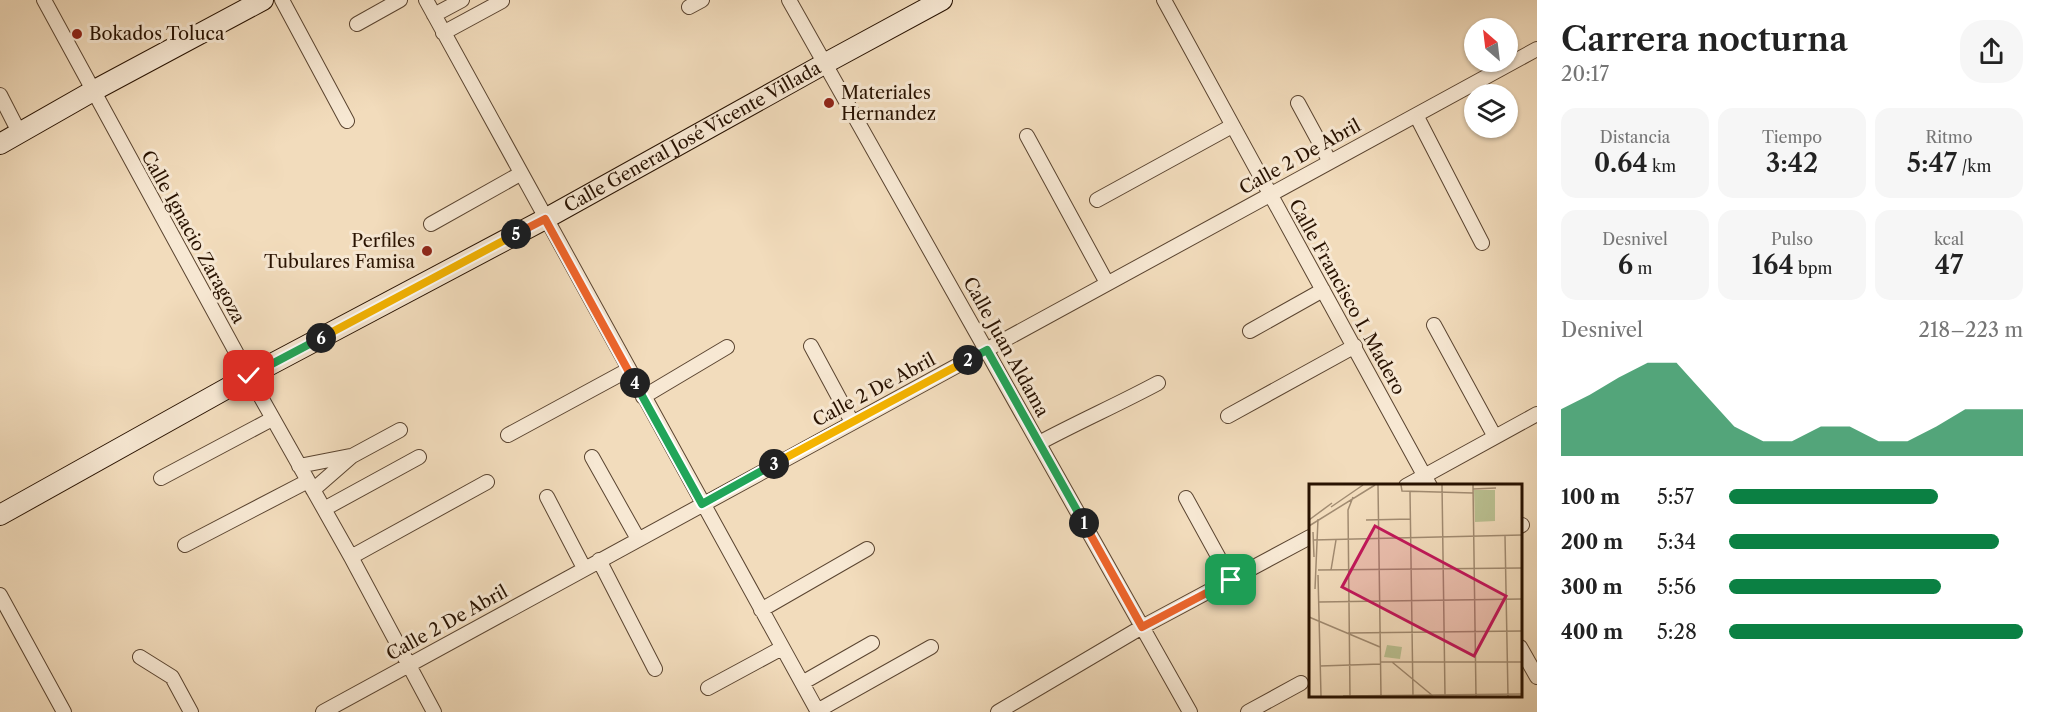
<!DOCTYPE html>
<html lang="es">
<meta charset="utf-8">
<style>
:root{--surface:#fff;--page:#f6f6f6;--text:#222;--muted:#767676;--accent:#0b8043}
body{margin:0;font-family:"Libre Caslon Text",serif;background:var(--page);color:var(--text);height:100vh;display:flex;flex-direction:column;font-size:22px;white-space:nowrap}
*{box-sizing:border-box;margin:0}
p{font-size:20px;color:var(--muted)}
.icon{flex:none;width:33px;height:33px;fill:none;stroke:currentColor;stroke-width:2;stroke-linecap:round;stroke-linejoin:round}
.map{position:relative;flex:1;overflow:hidden}
.drawer{display:flex;flex-direction:column;background:var(--surface);width:510px}
.drawer>*{flex:none}
.needle{width:39px;rotate:332deg}
.controls{position:absolute;left:1464px;top:18px;display:grid;gap:12px}
.controls a{display:grid;place-items:center;width:54px;height:54px;border-radius:50%;background:var(--surface);box-shadow:0 2px 4px #0004;font-size:30px}
.pin{position:absolute;display:grid;place-items:center;width:51px;height:51px;color:#fff;margin:-26px;border-radius:12px;box-shadow:0 3px 9px #0006}
.km{position:absolute;width:30px;height:30px;margin:-15px;border-radius:50%;background:#222;color:#fff;font-size:16px;line-height:30px;text-align:center}
.round{display:grid;place-items:center;flex:none;width:63px;height:63px;border-radius:24px;background:var(--page)}
.headline{display:flex;align-items:center;justify-content:space-between;height:102px;padding:0 24px}
h1{font-size:33px;font-weight:600;line-height:45px}
.stats{display:grid;grid-template-columns:repeat(3,1fr);gap:9px;height:102px;padding:6px 24px}
.stats div{display:grid;align-content:center;border-radius:15px;background:var(--page);text-align:center}
.stats b{font-size:26px;font-weight:600}
.stats small{font-size:16px;font-weight:400}
.stats p{font-size:16px}
.chart{height:168px;padding:12px 24px}
.chart p{display:flex;justify-content:space-between}
.chart svg{width:100%;height:108px;margin-top:6px;fill:var(--accent);opacity:.7}
ul{padding:0 24px;list-style:none;font-size:20px}
li{display:grid;grid-template-columns:96px 72px 1fr;align-items:center;height:45px}
li i{height:15px;border-radius:8px;background:var(--accent)}
main{display:flex;flex:1;min-height:0}
.map>svg:first-child{display:block}
.lines{fill:none;stroke-linecap:round;stroke-linejoin:round}
.minor-casing{stroke:#5a4430;stroke-width:16}
.secondary-casing{stroke:#281201;stroke-width:22}
.minor{stroke:#f7e8d3;stroke-width:14}
.secondary{stroke:#f7e8d3;stroke-width:20}
.split-1-casing{stroke:#fff;stroke-width:12}
.split-2-casing{stroke:#fff;stroke-width:12}
.split-3-casing{stroke:#fff;stroke-width:12}
.split-4-casing{stroke:#fff;stroke-width:12}
.split-5-casing{stroke:#fff;stroke-width:12}
.split-6-casing{stroke:#fff;stroke-width:12}
.split-7-casing{stroke:#fff;stroke-width:12}
.split-1{stroke:#f0652b;stroke-width:8}
.split-2{stroke:#22a559;stroke-width:8}
.split-3{stroke:#f5b400;stroke-width:8}
.split-4{stroke:#22a559;stroke-width:8}
.split-5{stroke:#f0652b;stroke-width:8}
.split-6{stroke:#f5b400;stroke-width:8}
.split-7{stroke:#22a559;stroke-width:8}
.poi-dot{fill:#8f2418;stroke:#f7e8d3;stroke-width:2}
.labels{text-anchor:middle;dominant-baseline:central;stroke-width:6;stroke-linejoin:round;paint-order:stroke}
.poi-label{font-size:18px;fill:#281201;stroke:#f7e8d3;text-anchor:start}
.street-label{font-size:18px;fill:#281201;stroke:#f7e8d3}
.inset-road{fill:none;stroke:#a18b71;stroke-width:1.5}
.view{fill:#c2185b;fill-opacity:0.15;stroke:#c2185b;stroke-width:3}
.inset-edge{fill:none;stroke:#281201;stroke-width:3}
</style>
<main>
<div class="map">
<svg width="1537" height="712" viewBox="0 0 1537 712">
<rect width="100%" height="100%" fill="#f2dcbc"/>
<filter id="stains"><feTurbulence type="fractalNoise" baseFrequency=".00333" numOctaves="4"/><feColorMatrix values="0 0 0 0 .2 0 0 0 0 .09 0 0 0 0 .02 0 0 0 .5 -.17"/></filter>
<radialGradient id="worn" r=".72"><stop offset=".6" stop-color="#630" stop-opacity="0"/><stop offset="1" stop-color="#630" stop-opacity=".3"/></radialGradient>
<g class="lines">
<g class="minor-casing">
<path id="minor" d="M 44,0 L 249,376 L 351,557 L 434,712
M 282,0 L 347,121
M 426,0 L 818,712
M 789,0 L 1190,712
M 1164,0 L 1430,486
M 689,7 L 702,0
M 434,15 L 462,0
M 357,24 L 400,0
M 443,33 L 502,1
M 0,95 L 20,134
M 1298,103 L 1330,162
M 1416,115 L 1482,243
M 1027,136 L 1107,283
M 1097,200 L 1232,126
M 431,224 L 520,174
M 1434,325 L 1495,437
M 1250,331 L 1323,290
M 811,346 L 852,422
M 643,397 L 727,347
M 1228,416 L 1355,346
M 508,435 L 628,370
M 1039,443 C 1078,422 1119,404 1158,383
M 592,457 L 638,539
M 299,466 L 350,456
M 161,478 L 272,419
M 1406,486 L 1537,414
M 313,490 L 352,456 L 400,430
M 547,497 L 584,568
M 1186,498 L 1231,580
M 324,509 L 419,457
M 1520,526 L 1522,525
M 185,545 L 308,481
M 351,557 L 487,482
M 599,560 L 655,669
M 0,595 L 64,712
M 761,610 L 867,549
M 1520,647 L 1537,677
M 140,657 L 172,677 L 191,712
M 802,683 L 872,643
M 708,688 L 782,648
M 817,711 L 931,647
M 323,712 L 1537,49
M 998,712 L 1142,627 L 1310,537
M 1248,712 L 1301,683"/>
</g>
<g class="secondary-casing">
<g id="secondary">
<path d="M 0,144 L 93,91 L 263,0"/>
<path id="s1" d="M 0,515 L 249,376 L 545,219 L 824,64 L 942,0"/>
</g>
</g>
<use href="#minor" class="minor"/>
<use href="#secondary" class="secondary"/>
</g>
<g class="lines">
<g class="split-1-casing">
<path id="split-1" d="M 1084,523 L 1142,627 L 1231,580"/>
</g>
<g class="split-2-casing">
<path id="split-2" d="M 968,360 L 987,350 L 1084,523"/>
</g>
<g class="split-3-casing">
<path id="split-3" d="M 774,464 L 968,360"/>
</g>
<g class="split-4-casing">
<path id="split-4" d="M 635,383 L 702,504 L 774,464"/>
</g>
<g class="split-5-casing">
<path id="split-5" d="M 516,234 L 545,219 L 635,383"/>
</g>
<g class="split-6-casing">
<path id="split-6" d="M 321,338 L 516,234"/>
</g>
<g class="split-7-casing">
<path id="split-7" d="M 249,376 L 321,338"/>
</g>
<use href="#split-1" class="split-1"/>
<use href="#split-2" class="split-2"/>
<use href="#split-3" class="split-3"/>
<use href="#split-4" class="split-4"/>
<use href="#split-5" class="split-5"/>
<use href="#split-6" class="split-6"/>
<use href="#split-7" class="split-7"/>
</g>
<g class="poi-dot">
<circle cx="77" cy="34" r="6"/>
<circle cx="829" cy="103" r="6"/>
<circle cx="427" cy="251" r="6"/>
</g>
<g class="labels">
<g class="poi-label">
<text x="89" y="34">Bokados Toluca</text>
<text x="841" y="93">Materiales<tspan x="841" dy="21">Hernandez</tspan></text>
<text x="415" y="241" text-anchor="end">Perfiles<tspan x="415" dy="21">Tubulares Famisa</tspan></text>
</g>
<g class="street-label">
<text stroke="none"><textPath href="#s1" startOffset="789">Calle General José Vicente Villada</textPath></text>
<text transform="translate(1300 157) rotate(-29)">Calle 2 De Abril</text>
<text transform="translate(193 237) rotate(61)">Calle Ignacio Zaragoza</text>
<text transform="translate(1347 297) rotate(61)">Calle Francisco I. Madero</text>
<text transform="translate(1006 347) rotate(61)">Calle Juan Aldama</text>
<text transform="translate(874 390) rotate(-28)">Calle 2 De Abril</text>
<text transform="translate(447 623) rotate(-29)">Calle 2 De Abril</text>
</g>
</g>
<g transform="translate(1309 484)">
<rect width="213" height="213" fill="#f2dcbc"/>
<path d="M 165,6 L 186,6 L 186,37 L 166,38 ZM 78,161 L 93,163 L 91,175 L 75,173 Z" fill="#bac091"/>
<path class="inset-road" d="M 69,1 L 72,212M 92,1 L 93,7 L 164,9M 133,1 L 136,211M 164,1 L 167,212M 164,5 L 187,4M 101,8 L 104,212M 22,23 L 54,1M 0,36 L 23,19M 57,36 L 102,35M 0,42 L 66,1M 4,48 L 5,73M 196,52 L 199,212M 4,56 L 213,51M 9,86 L 213,84M 22,86 L 27,56M 9,91 L 12,212M 6,105 L 9,35M 10,118 L 213,115M 0,133 L 71,163M 39,149 L 213,147M 72,178 L 213,178M 83,178 L 124,212M 11,182 L 72,180M 34,212 L 213,210M 41,212 L 39,26 L 44,13"/>
<path class="view" d="M 66,42 L 197,112 L 165,172 L 33,103 Z"/>
<rect width="213" height="213" class="inset-edge"/>
</g>
<rect width="100%" height="100%" filter="url(#stains)"/>
<rect width="100%" height="100%" fill="url(#worn)"/>
</svg>
<div class="controls">
<a><svg class="needle" viewBox="-14 -14 28 28"><path d="M0-13l5 13h-10z" fill="#e53935"/><path d="M0 13l5-13h-10z" fill="#767676"/></svg></a>
<a><svg class="icon" aria-label="layers" viewBox="0 0 24 24"><path d="M12 4l9 5-9 5-9-5zM3 14l9 5 9-5"/></svg></a>
</div>
<div class="pin" style="left:1231px;top:580px;background:#1e9e55"><svg class="icon" aria-label="arrive" viewBox="0 0 24 24"><path d="M6 21V4h12l-3 4 3 4H6"/></svg></div>
<div class="pin" style="left:249px;top:376px;background:#d93025"><svg class="icon" aria-label="check" viewBox="0 0 24 24"><path d="M5 12l5 5 9-10"/></svg></div>
<b class="km" style="left:1084px;top:523px">1</b>
<b class="km" style="left:968px;top:360px">2</b>
<b class="km" style="left:774px;top:464px">3</b>
<b class="km" style="left:635px;top:383px">4</b>
<b class="km" style="left:516px;top:234px">5</b>
<b class="km" style="left:321px;top:338px">6</b>
</div>
<section class="drawer">
<div class="headline"><div><h1>Carrera nocturna</h1><p>20:17</p></div><a class="round"><svg class="icon" aria-label="share" viewBox="0 0 24 24"><path d="M12 15V3M7 8l5-5 5 5M5 13v7h14v-7"/></svg></a></div>
<div class="stats">
<div><p>Distancia</p><b>0.64<small> km</small></b></div>
<div><p>Tiempo</p><b>3:42</b></div>
<div><p>Ritmo</p><b>5:47<small> /km</small></b></div>
</div>
<div class="stats">
<div><p>Desnivel</p><b>6<small> m</small></b></div>
<div><p>Pulso</p><b>164<small> bpm</small></b></div>
<div><p>kcal</p><b>47</b></div>
</div>
<div class="chart"><p><span>Desnivel</span>218–223 m</p>
<svg viewBox="0 0 160 44" preserveAspectRatio="none"><path d="M0 44V25L10 19L20 12L30 6L40 6L50 19L60 32L70 38L80 38L90 32L100 32L110 38L120 38L130 32L140 25L150 25L160 25V44z"/></svg>
</div>
<ul>
<li><b>100 m</b>5:57<i style="width:71%"></i></li>
<li><b>200 m</b>5:34<i style="width:92%"></i></li>
<li><b>300 m</b>5:56<i style="width:72%"></i></li>
<li><b>400 m</b>5:28<i style="width:100%"></i></li>
</ul>
</section>
</main>
